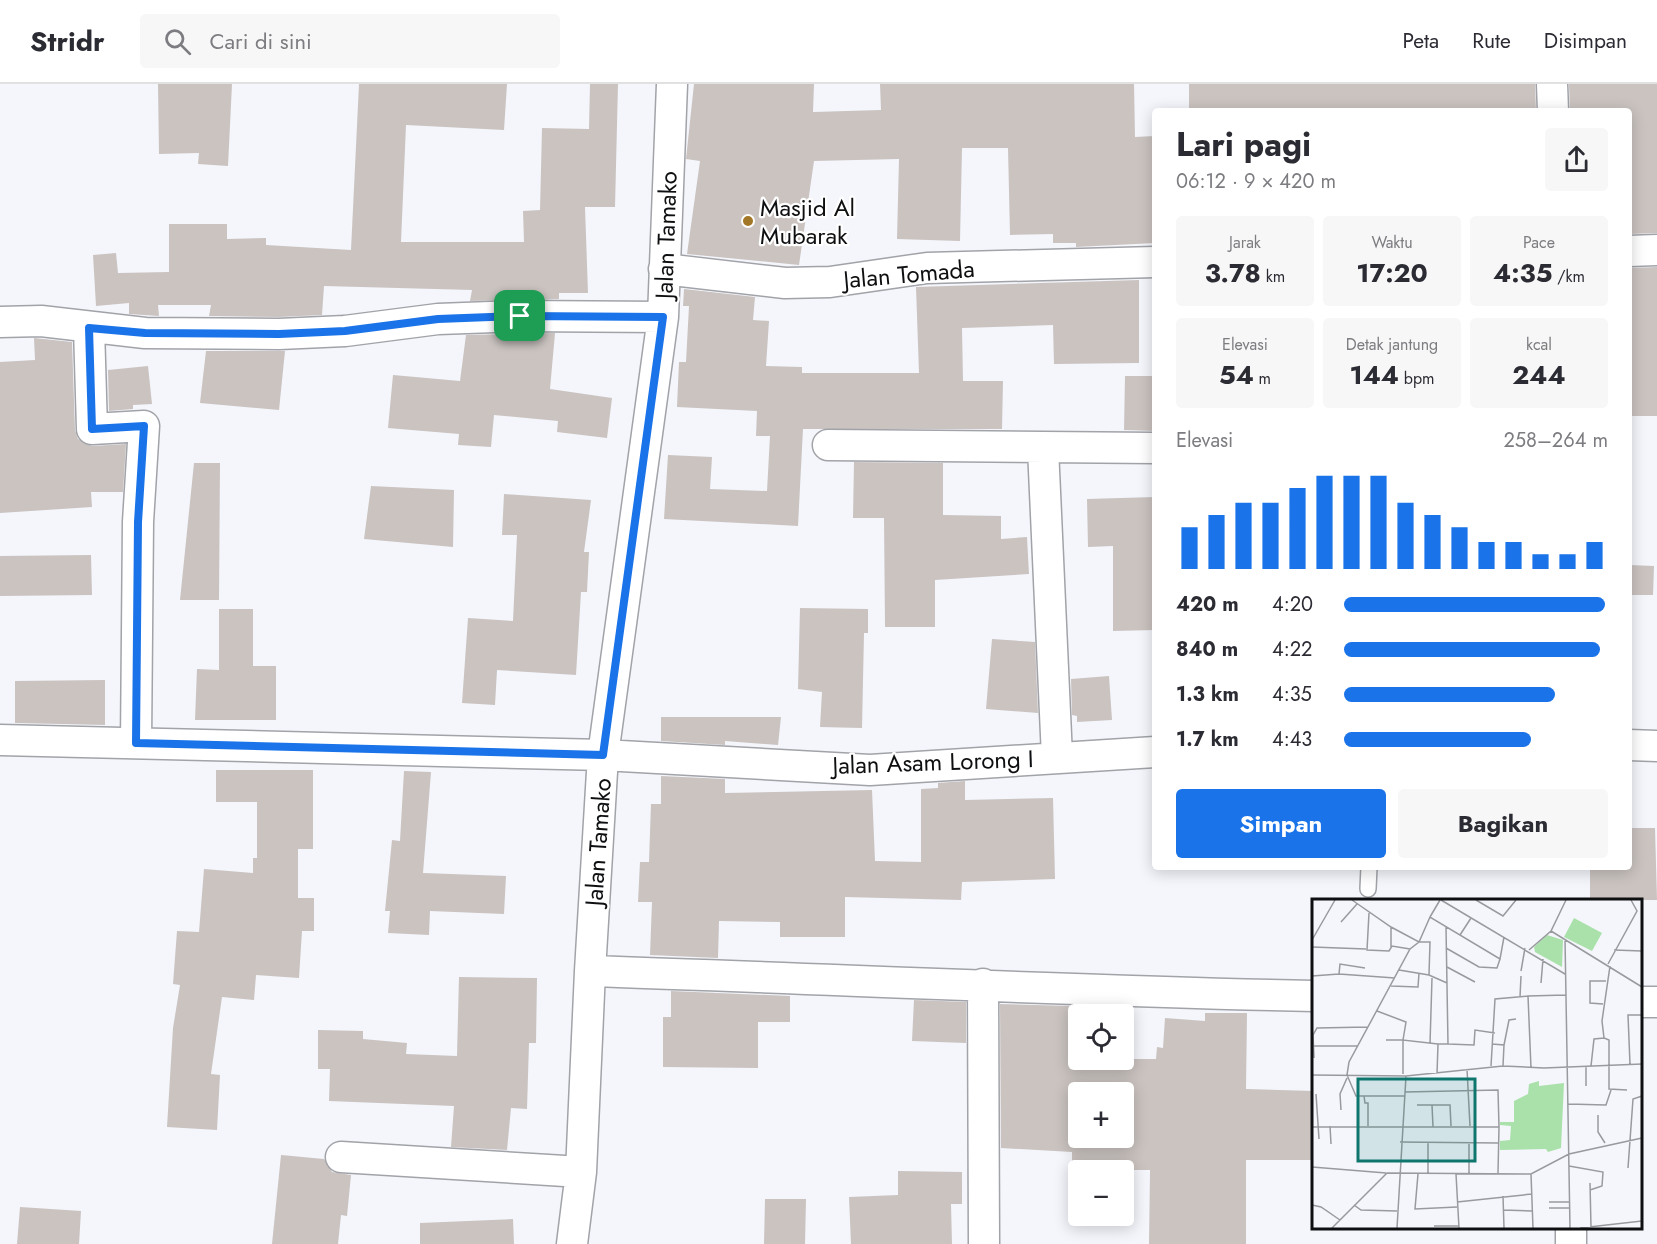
<!DOCTYPE html>
<html lang="id">
<meta charset="utf-8">
<style>
:root{--surface:#fff;--page:#f7f7f7;--text:#2b2b33;--muted:#7c7c81;--line:#e1e1e2;--accent:#1a73e8}
body{margin:0;font-family:Jost,sans-serif;background:var(--page);color:var(--text);height:100vh;display:flex;flex-direction:column;font-size:22px;white-space:nowrap}
*{box-sizing:border-box;margin:0}
p{font-size:20px;color:var(--muted)}
.icon{flex:none;width:33px;height:33px;fill:none;stroke:currentColor;stroke-width:2;stroke-linecap:round;stroke-linejoin:round}
.map{position:relative;flex:1;overflow:hidden}
.drawer{position:absolute;left:1152px;top:24px;width:480px;height:762px;display:flex;flex-direction:column;background:var(--surface);border-radius:6px;box-shadow:0 3px 15px #0003}
.drawer>*{flex:none}
.fabs{position:absolute;left:1068px;top:920px;display:grid;gap:12px}
.fabs a{display:grid;place-items:center;width:66px;height:66px;border-radius:6px;background:var(--surface);box-shadow:0 3px 15px #0003;font-size:30px}
.pin{position:absolute;display:grid;place-items:center;width:51px;height:51px;color:#fff;margin:-26px;border-radius:12px;box-shadow:0 3px 9px #0006}
.round{display:grid;place-items:center;flex:none;width:63px;height:63px;border-radius:6px;background:var(--page)}
.headline{display:flex;align-items:center;justify-content:space-between;height:102px;padding:0 24px}
h1{font-size:33px;font-weight:700;line-height:45px}
.stats{display:grid;grid-template-columns:repeat(3,1fr);gap:9px;height:102px;padding:6px 24px}
.stats div{display:grid;align-content:center;border-radius:6px;background:var(--page);text-align:center}
.stats b{font-size:26px;font-weight:700}
.stats small{font-size:16px;font-weight:400}
.stats p{font-size:16px}
.chart{height:168px;padding:12px 24px}
.chart p{display:flex;justify-content:space-between}
.chart svg{width:100%;height:108px;margin-top:6px;stroke:var(--accent);stroke-width:6}
.primary-button{display:flex;gap:12px;margin-top:auto;padding:12px 24px}
.primary-button a{flex:1;height:69px;border-radius:6px;background:var(--accent);color:#fff;font-size:24px;font-weight:700;line-height:69px;text-align:center}
.primary-button a+a{background:var(--page);color:var(--text)}
ul{padding:0 24px;list-style:none;font-size:20px}
li{display:grid;grid-template-columns:96px 72px 1fr;align-items:center;height:45px}
li i{height:15px;border-radius:8px;background:var(--accent)}
header{display:flex;align-items:center;gap:36px;box-sizing:border-box;height:84px;padding:0 30px;background:var(--surface);border-bottom:2px solid var(--line)}
header strong{font-size:28px}
nav{display:flex;gap:33px;margin-inline-start:auto;font-size:21px}
.search{width:420px;height:54px;background:var(--page);display:flex;align-items:center;gap:15px;box-sizing:border-box;padding:0 21px;border-radius:6px;color:var(--muted);font-size:22px}
.map>svg:first-child{display:block}
.building{fill:#cac3c0;fill-rule:evenodd}
.lines{fill:none;stroke-linecap:round;stroke-linejoin:round}
.lane-casing{stroke:#a1a3a8;stroke-width:18}
.street-casing{stroke:#a1a3a8;stroke-width:33}
.lane{stroke:#fff;stroke-width:15}
.street{stroke:#fff;stroke-width:30}
.route-casing{stroke:#fff;stroke-width:12}
.route{stroke:#1a73e8;stroke-width:8}
.poi-dot{fill:#a27727;stroke:#fff;stroke-width:2}
.labels{text-anchor:middle;dominant-baseline:central;stroke-width:4.5;stroke-linejoin:round;paint-order:stroke}
.poi-label{font-size:24px;fill:#0e0f11;stroke:#fff;text-anchor:start}
.street-label{font-size:24px;fill:#0e0f11;stroke:#fff}
.inset-road{fill:none;stroke:#989a9e;stroke-width:1.5}
.view{fill:#0f766e;fill-opacity:0.15;stroke:#0f766e;stroke-width:3}
.inset-edge{fill:none;stroke:#0e0f11;stroke-width:3}
</style>
<header>
<strong>Stridr</strong>
<div class="search"><svg class="icon" aria-label="search" viewBox="0 0 24 24"><circle cx="10" cy="10" r="6"/><path d="M15 15l6 6"/></svg>Cari di sini</div>
<nav><a>Peta</a><a>Rute</a><a>Disimpan</a></nav>
</header>
<div class="map">
<svg width="1657" height="1160" viewBox="0 0 1657 1160">
<rect width="100%" height="100%" fill="#f4f6fc"/>
<path class="building" d="M 158,0 L 232,0 L 228,82 L 198,80 L 199,69 L 159,70 Z
M 359,0 L 507,0 L 504,46 L 406,41 L 401,158 L 524,158 L 523,127 L 540,126 L 542,44 L 589,45 L 590,0 L 618,0 L 615,123 L 585,123 L 588,209 L 559,209 L 559,215 L 470,217 L 472,206 L 324,202 L 322,231 L 279,233 L 209,232 L 211,221 L 158,221 L 159,232 L 129,230 L 129,219 L 96,222 L 93,171 L 116,169 L 118,189 L 169,188 L 169,140 L 227,140 L 227,155 L 266,154 L 266,161 L 351,166 Z
M 694,0 L 814,0 L 813,28 L 881,26 L 880,0 L 1134,0 L 1135,53 L 1155,52 L 1155,159 L 1076,163 L 1076,159 L 1053,159 L 1053,150 L 1010,151 L 1008,64 L 962,64 L 960,157 L 897,155 L 899,75 L 814,77 L 799,181 L 687,170 L 700,77 L 686,75 Z
M 1189,0 L 1535,0 L 1536,27 L 1189,27 Z
M 1569,0 L 1657,0 L 1657,149 L 1629,150 L 1629,27 L 1570,27 Z
M 1657,183 L 1657,332 L 1629,332 L 1629,184 Z
M 1139,196 L 1139,279 L 1054,280 L 1053,241 L 962,244 L 963,297 L 1003,297 L 1002,345 L 803,345 L 798,442 L 664,435 L 668,371 L 712,373 L 710,405 L 767,407 L 770,352 L 756,352 L 757,327 L 677,323 L 679,278 L 686,278 L 689,222 L 683,222 L 684,205 L 755,213 L 753,236 L 769,237 L 766,282 L 802,283 L 802,289 L 919,289 L 916,203 Z
M 555,249 L 550,305 L 612,314 L 607,354 L 557,348 L 558,337 L 494,331 L 491,363 L 458,361 L 459,350 L 388,344 L 393,291 L 460,297 L 466,251 Z
M 34,254 L 72,258 L 75,346 L 78,355 L 92,362 L 126,360 L 123,408 L 91,408 L 92,423 L 0,429 L 0,278 L 35,276 Z
M 206,267 L 285,267 L 279,326 L 200,319 Z
M 148,282 L 152,320 L 133,321 L 133,325 L 109,327 L 108,286 Z
M 1125,292 L 1155,292 L 1155,347 L 1124,346 Z
M 854,378 L 943,379 L 943,431 L 1001,432 L 1001,455 L 1027,453 L 1029,490 L 935,496 L 935,543 L 885,543 L 884,434 L 853,434 Z
M 194,379 L 220,379 L 219,516 L 180,516 Z
M 371,402 L 454,406 L 453,463 L 364,455 Z
M 504,410 L 591,416 L 584,468 L 589,468 L 587,508 L 581,508 L 576,591 L 497,586 L 495,621 L 462,619 L 468,534 L 513,537 L 517,451 L 502,451 Z
M 1155,413 L 1155,546 L 1113,547 L 1113,462 L 1088,463 L 1087,415 Z
M 91,471 L 92,511 L 0,512 L 0,472 Z
M 1629,481 L 1654,482 L 1653,511 L 1629,511 Z
M 800,524 L 868,525 L 868,549 L 864,549 L 862,644 L 820,643 L 822,608 L 798,605 Z
M 219,525 L 253,525 L 253,582 L 276,582 L 276,636 L 195,636 L 197,585 L 219,586 Z
M 992,555 L 1035,558 L 1038,629 L 986,625 Z
M 1109,592 L 1112,636 L 1077,638 L 1077,632 L 1072,631 L 1071,595 Z
M 105,596 L 105,641 L 15,639 L 15,597 Z
M 661,633 L 781,633 L 778,661 L 725,657 L 725,661 L 661,657 Z
M 216,686 L 313,686 L 313,765 L 298,765 L 298,814 L 314,814 L 314,847 L 302,847 L 299,894 L 256,891 L 254,916 L 222,913 L 211,990 L 220,991 L 217,1046 L 167,1043 L 173,944 L 180,901 L 173,900 L 177,847 L 199,848 L 204,785 L 253,789 L 253,774 L 257,774 L 257,718 L 216,718 Z
M 404,687 L 431,688 L 423,789 L 506,792 L 504,830 L 430,827 L 429,851 L 388,849 L 390,827 L 385,827 L 392,756 L 400,757 Z
M 661,692 L 725,695 L 725,709 L 872,706 L 875,777 L 921,778 L 921,705 L 938,704 L 938,699 L 965,697 L 965,716 L 1053,714 L 1055,795 L 962,798 L 961,816 L 845,813 L 845,853 L 780,853 L 780,838 L 719,837 L 718,874 L 650,871 L 652,818 L 638,818 L 640,778 L 649,778 L 651,720 L 661,720 Z
M 1629,744 L 1655,744 L 1657,816 L 1590,816 L 1590,783 L 1629,783 Z
M 459,893 L 537,894 L 536,959 L 529,959 L 527,1025 L 511,1024 L 507,1066 L 451,1063 L 454,1022 L 329,1017 L 330,985 L 318,985 L 318,946 L 363,947 L 363,955 L 407,959 L 406,970 L 457,972 Z
M 671,907 L 790,912 L 790,938 L 758,938 L 758,984 L 663,983 L 663,933 L 671,933 Z
M 914,916 L 966,918 L 966,959 L 912,957 Z
M 1000,920 L 1073,922 L 1071,975 L 1156,975 L 1157,963 L 1163,964 L 1165,934 L 1205,937 L 1205,929 L 1247,929 L 1246,1005 L 1314,1007 L 1314,1076 L 1246,1076 L 1246,1160 L 1149,1160 L 1150,1086 L 1072,1086 L 1072,1068 L 1001,1064 ZM 1078,1008 L 1124,1008 L 1124,1053 L 1078,1053 Z
M 281,1071 L 324,1075 L 332,1088 L 351,1091 L 347,1132 L 341,1131 L 338,1160 L 272,1160 Z
M 898,1087 L 962,1088 L 962,1120 L 951,1120 L 952,1160 L 851,1160 L 849,1113 L 898,1111 Z
M 765,1115 L 806,1115 L 805,1160 L 764,1160 Z
M 20,1123 L 81,1127 L 79,1160 L 17,1160 Z
M 513,1135 L 514,1160 L 420,1160 L 420,1139 Z"/>
<g class="lines">
<g class="lane-casing">
<path id="lane" d="M 1368,805 L 1369,783"/>
</g>
<g class="street-casing">
<path id="street" d="M 1552,0 L 1553,27
M 1629,167 L 1657,166
M 664,185 L 785,199 L 830,198 L 927,184 L 1155,178
M 0,238 L 41,237 L 145,249 L 279,250 L 345,247 L 438,235 L 520,232 L 663,233
M 89,244 L 92,345 L 144,342 L 138,438 L 136,659
M 828,361 L 1155,364
M 1043,364 L 1057,673
M 0,656 L 603,671 L 870,686 L 1155,668
M 1629,661 L 1657,662
M 590,887 C 831,895 1072,907 1314,912
M 983,900 L 984,1160
M 1640,918 L 1657,918
M 341,1073 L 581,1088
M 572,1160 L 581,1088 L 590,887 L 603,671 L 663,233 L 672,0
M 1571,1160 L 1571,1144"/>
</g>
<use href="#lane" class="lane"/>
<use href="#street" class="street"/>
</g>
<g class="lines">
<g class="route-casing">
<path id="route" d="M 520,232 L 663,233 L 603,671 L 136,659 L 138,438 L 144,342 L 92,345 L 89,244 L 145,249 L 279,250 L 345,247 L 438,235 Z"/>
</g>
<use href="#route" class="route"/>
</g>
<circle class="poi-dot" cx="748" cy="137" r="6"/>
<g class="labels">
<g class="poi-label">
<text x="760" y="123">Masjid Al<tspan x="760" dy="28">Mubarak</tspan></text>
</g>
<g class="street-label">
<text transform="translate(666 151) rotate(-88)">Jalan Tamako</text>
<text transform="translate(909 190) rotate(-5)">Jalan Tomada</text>
<text transform="translate(933 678) rotate(-2)">Jalan Asam Lorong I</text>
<text transform="translate(598 758) rotate(-86)">Jalan Tamako</text>
</g>
</g>
<g transform="translate(1312 815)">
<rect width="330" height="330" fill="#f4f6fc"/>
<path d="M 262,19 L 290,34 L 280,52 L 252,38 ZM 235,36 L 251,41 L 250,68 L 223,53 L 222,48 ZM 227,182 L 227,187 L 252,184 L 249,249 L 236,253 L 234,250 L 188,251 L 188,242 L 198,241 L 199,227 L 188,226 L 188,223 L 202,223 L 202,202 L 216,195 L 217,185 Z" fill="#aae1aa"/>
<path class="inset-road" d="M 40,1 L 79,28 L 107,43 L 118,43 L 117,76M 129,1 L 253,75M 164,1 L 191,17 L 204,1M 57,14 L 55,51 L 77,52 L 80,47 L 98,50M 118,18 L 128,1M 29,23 L 45,5M 79,28 L 79,48M 239,32 L 330,88M 148,36 L 159,19M 253,40 L 258,329M 0,41 L 23,1M 0,48 L 54,50M 134,49 L 167,68 L 185,69 L 188,60M 217,51 L 239,32 L 254,1M 302,51 L 330,52M 296,65 L 325,12 L 319,1M 298,67 L 290,122 L 292,139 L 297,141 L 297,190 L 315,191M 135,68 L 163,83M 87,71 L 117,76 L 135,84M 209,72 L 213,49M 27,75 L 28,65 L 53,69M 0,77 L 27,75 L 83,79M 229,84 L 231,60M 79,87 L 106,88 L 107,74M 208,98 L 209,77M 291,105 L 278,104 L 278,82 L 294,82M 65,112 L 94,123 L 91,141 L 74,141M 118,145 L 120,79M 136,145 L 162,146 L 163,131 L 183,134M 180,145 L 192,146 L 191,167M 192,146 L 197,121 L 204,120M 1,147 L 46,147M 2,159 L 1,136 L 5,129 L 56,128M 318,165 L 316,116 L 330,116M 179,167 L 183,100 L 216,97M 279,167 L 282,140 L 292,139M 219,169 L 216,97 L 254,96M 155,170 L 158,227M 91,175 L 91,141 L 126,145M 125,175 L 126,145 L 136,145 L 134,28M 0,176 L 94,177 L 191,167 L 232,169 L 330,165M 274,187 L 274,167M 93,193 L 186,191 L 187,228M 4,195 L 7,240M 52,197 L 53,204 L 56,204 L 56,227M 93,197 L 44,197 L 35,176 L 37,163 L 98,50 L 107,43 L 118,18 L 188,60 L 192,38M 256,205 L 294,206 L 299,191M 105,206 L 138,206 L 139,227M 120,206 L 121,228M 29,211 L 28,195 L 35,179M 286,216 L 286,233 L 293,244M 18,227 L 19,245M 0,228 L 187,228 L 186,274M 88,243 L 186,244M 116,244 L 116,275M 257,267 L 291,273 L 290,287 L 278,291M 0,268 L 74,274M 316,269 L 321,200 L 330,197M 106,275 L 103,310 L 145,308M 144,275 L 147,329M 157,275 L 157,245M 219,275 L 221,329M 278,284 L 279,328M 191,297 L 192,329M 145,303 L 220,295M 237,303 L 258,303M 0,306 L 9,308 L 28,321M 42,306 L 49,311 L 85,312M 237,309 L 258,309M 191,311 L 220,312M 122,327 L 147,327M 20,329 L 75,274 L 219,275 L 257,255 L 330,239M 85,329 L 94,177M 268,329 L 330,322"/>
<path class="view" d="M 46,180 L 163,180 L 163,262 L 46,262 Z"/>
<rect width="330" height="330" class="inset-edge"/>
</g>
</svg>
<div class="fabs">
<a><svg class="icon" aria-label="locate" viewBox="0 0 24 24"><circle cx="12" cy="12" r="6"/><path d="M12 2v4M12 18v4M2 12h4M18 12h4"/></svg></a>
<a>+</a>
<a>−</a>
</div>
<div class="pin" style="left:520px;top:232px;background:#1e9e55"><svg class="icon" aria-label="arrive" viewBox="0 0 24 24"><path d="M6 21V4h12l-3 4 3 4H6"/></svg></div>
<section class="drawer">
<div class="headline"><div><h1>Lari pagi</h1><p>06:12 · 9 × 420 m</p></div><a class="round"><svg class="icon" aria-label="share" viewBox="0 0 24 24"><path d="M12 15V3M7 8l5-5 5 5M5 13v7h14v-7"/></svg></a></div>
<div class="stats">
<div><p>Jarak</p><b>3.78<small> km</small></b></div>
<div><p>Waktu</p><b>17:20</b></div>
<div><p>Pace</p><b>4:35<small> /km</small></b></div>
</div>
<div class="stats">
<div><p>Elevasi</p><b>54<small> m</small></b></div>
<div><p>Detak jantung</p><b>144<small> bpm</small></b></div>
<div><p>kcal</p><b>244</b></div>
</div>
<div class="chart"><p><span>Elevasi</span>258–264 m</p>
<svg viewBox="0 0 160 44" preserveAspectRatio="none"><path d="M5 44V27M15 44V22M25 44V17M35 44V17M45 44V11M55 44V6M65 44V6M75 44V6M85 44V17M95 44V22M105 44V27M115 44V33M125 44V33M135 44V38M145 44V38M155 44V33"/></svg>
</div>
<ul>
<li><b>420 m</b>4:20<i style="width:99%"></i></li>
<li><b>840 m</b>4:22<i style="width:97%"></i></li>
<li><b>1.3 km</b>4:35<i style="width:80%"></i></li>
<li><b>1.7 km</b>4:43<i style="width:71%"></i></li>
</ul>
<div class="primary-button"><a>Simpan</a><a>Bagikan</a></div>
</section>
</div>
